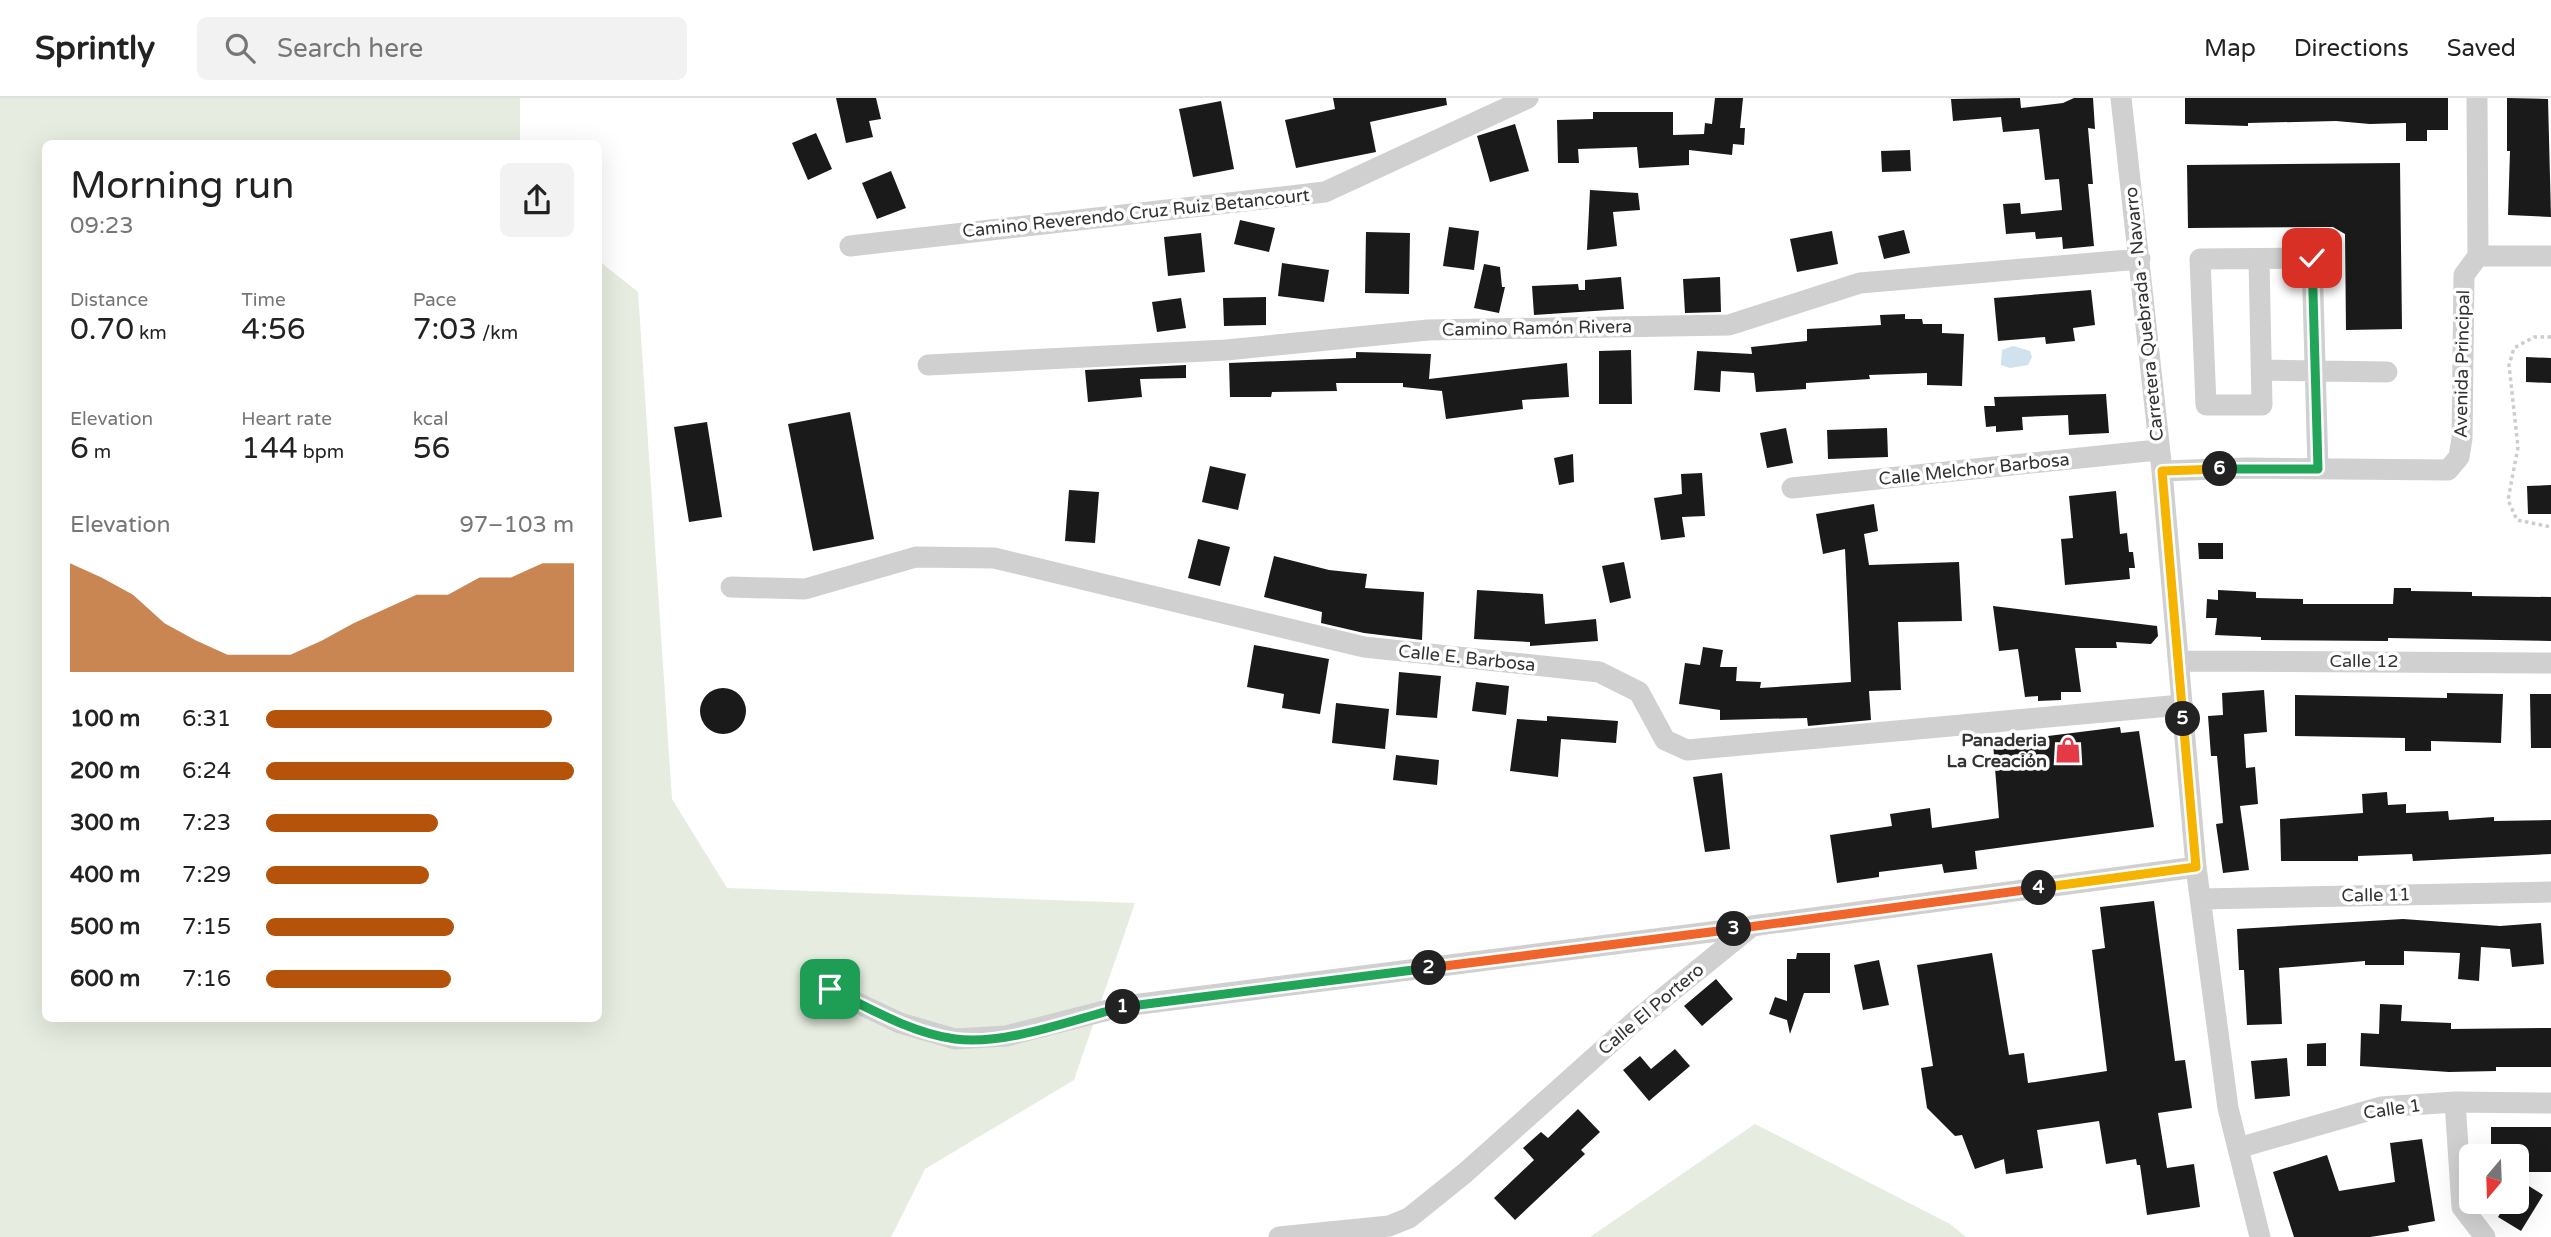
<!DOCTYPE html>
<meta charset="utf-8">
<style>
:root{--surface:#fff;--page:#f2f2f2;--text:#222;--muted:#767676;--line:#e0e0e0;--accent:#b45309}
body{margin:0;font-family:"Varela Round",sans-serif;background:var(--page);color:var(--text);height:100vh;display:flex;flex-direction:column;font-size:26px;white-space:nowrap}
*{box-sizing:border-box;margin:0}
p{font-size:23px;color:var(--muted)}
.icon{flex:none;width:38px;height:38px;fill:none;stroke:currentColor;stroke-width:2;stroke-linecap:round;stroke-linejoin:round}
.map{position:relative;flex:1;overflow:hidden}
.panel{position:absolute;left:42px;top:42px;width:560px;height:882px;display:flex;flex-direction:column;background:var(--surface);border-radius:10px;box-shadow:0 7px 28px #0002}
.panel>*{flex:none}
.needle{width:46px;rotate:199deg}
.fabs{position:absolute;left:2459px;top:1046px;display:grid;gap:14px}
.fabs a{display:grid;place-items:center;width:70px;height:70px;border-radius:10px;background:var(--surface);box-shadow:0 7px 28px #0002;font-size:35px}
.pin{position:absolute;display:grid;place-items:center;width:60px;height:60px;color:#fff;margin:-30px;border-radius:14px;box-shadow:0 4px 10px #0006}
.km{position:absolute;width:35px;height:35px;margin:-18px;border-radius:50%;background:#222;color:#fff;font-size:19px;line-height:35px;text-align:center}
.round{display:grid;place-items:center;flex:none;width:74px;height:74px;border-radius:10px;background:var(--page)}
.head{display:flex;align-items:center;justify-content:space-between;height:119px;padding:0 28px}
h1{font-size:38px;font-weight:600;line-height:52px}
.figures{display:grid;grid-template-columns:repeat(3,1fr);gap:10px;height:119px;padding:7px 28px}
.figures div{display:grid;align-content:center}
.figures b{font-size:30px;font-weight:600}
.figures small{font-size:19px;font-weight:400}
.figures p{font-size:19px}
.chart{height:196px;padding:14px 28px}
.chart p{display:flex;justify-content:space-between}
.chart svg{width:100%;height:126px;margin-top:7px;fill:var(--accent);opacity:.7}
ul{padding:0 28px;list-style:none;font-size:23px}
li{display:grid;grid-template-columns:112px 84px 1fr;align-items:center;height:52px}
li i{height:18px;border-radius:9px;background:var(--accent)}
header{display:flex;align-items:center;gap:42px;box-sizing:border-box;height:98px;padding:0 35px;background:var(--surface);border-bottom:2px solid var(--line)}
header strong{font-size:33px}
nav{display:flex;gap:38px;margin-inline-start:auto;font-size:24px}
.search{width:490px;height:63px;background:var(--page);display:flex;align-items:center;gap:18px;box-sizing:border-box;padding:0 24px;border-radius:10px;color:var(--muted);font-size:26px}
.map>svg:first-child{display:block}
.green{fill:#e6ecdf}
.water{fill:#cfe2ee}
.building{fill:#1a1a1a}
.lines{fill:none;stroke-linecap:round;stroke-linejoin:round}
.path{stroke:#cdcdcd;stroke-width:3.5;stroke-dasharray:3.5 3.5;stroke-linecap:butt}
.minor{stroke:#d0d0d0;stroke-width:21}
.split-1-casing{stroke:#fff;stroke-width:14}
.split-2-casing{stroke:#fff;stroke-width:14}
.split-3-casing{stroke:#fff;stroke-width:14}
.split-4-casing{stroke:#fff;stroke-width:14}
.split-5-casing{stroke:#fff;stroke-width:14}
.split-6-casing{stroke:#fff;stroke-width:14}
.split-7-casing{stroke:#fff;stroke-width:14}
.split-1{stroke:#22a559;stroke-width:9}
.split-2{stroke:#22a559;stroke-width:9}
.split-3{stroke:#f0652b;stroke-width:9}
.split-4{stroke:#f0652b;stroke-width:9}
.split-5{stroke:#f5b400;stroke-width:9}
.split-6{stroke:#f5b400;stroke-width:9}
.split-7{stroke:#22a559;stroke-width:9}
.labels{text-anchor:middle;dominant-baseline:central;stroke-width:7;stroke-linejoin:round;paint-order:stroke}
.street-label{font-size:18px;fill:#333;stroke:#fff}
.poi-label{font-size:18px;font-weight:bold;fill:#333;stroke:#fff;text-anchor:end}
</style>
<header>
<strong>Sprintly</strong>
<div class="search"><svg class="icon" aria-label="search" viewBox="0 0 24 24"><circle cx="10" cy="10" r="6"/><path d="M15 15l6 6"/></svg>Search here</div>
<nav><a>Map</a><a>Directions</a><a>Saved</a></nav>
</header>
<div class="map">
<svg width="2551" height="1139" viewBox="0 0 2551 1139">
<rect width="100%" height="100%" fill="#fff"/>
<path class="green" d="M 0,0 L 520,0 L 520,45 L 46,46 L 46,920 L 598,920 L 599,163 L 638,194 L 672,701 L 727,790 L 1135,805 L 1074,982 L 925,1071 L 891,1139 L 0,1139 Z
M 1755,1026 L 1950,1126 L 1966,1139 L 1590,1139 Z"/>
<path class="water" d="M 2013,248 L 2030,253 L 2032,259 L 2028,267 L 2010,270 L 2001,267 L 2002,252 Z"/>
<path class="building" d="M 836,0 L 876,0 L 881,21 L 869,23 L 873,39 L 846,45 Z
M 1333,0 L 1446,0 L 1447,7 L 1370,24 L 1376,54 L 1296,70 L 1285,22 L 1335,11 Z
M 1715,0 L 1743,0 L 1740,30 L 1745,30 L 1744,47 L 1733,46 L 1732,57 L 1689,52 L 1689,67 L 1639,70 L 1637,49 L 1578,51 L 1579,65 L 1558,65 L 1557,22 L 1593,21 L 1593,14 L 1673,14 L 1673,37 L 1704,36 L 1705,25 L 1712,26 Z
M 2020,0 L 2021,10 L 2063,5 L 2074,0 L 2093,0 L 2095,31 L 2088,30 L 2093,86 L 2088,86 L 2094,148 L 2063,151 L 2062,139 L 2036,141 L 2035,134 L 2006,136 L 2003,106 L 2020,105 L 2021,116 L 2062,112 L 2059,81 L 2045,82 L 2039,31 L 2003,34 L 2001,19 L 1953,23 L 1951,1 Z
M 2185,0 L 2448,0 L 2448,32 L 2427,32 L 2427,43 L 2406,43 L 2406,25 L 2370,26 L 2336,23 L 2248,25 L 2248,28 L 2185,26 Z
M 2507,0 L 2548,1 L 2551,119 L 2508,117 L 2510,53 L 2507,53 Z
M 1221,3 L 1234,71 L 1193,79 L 1179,11 Z
M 1515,26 L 1529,73 L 1490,84 L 1477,38 Z
M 816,35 L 832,71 L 808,82 L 792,45 Z
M 1910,52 L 1911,73 L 1882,74 L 1881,53 Z
M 2400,65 L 2402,231 L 2346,232 L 2345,136 L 2333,129 L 2188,130 L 2187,67 Z
M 891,73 L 906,110 L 877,121 L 862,85 Z
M 1590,92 L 1638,95 L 1640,112 L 1613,114 L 1617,148 L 1587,152 Z
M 1240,122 L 1275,130 L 1269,154 L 1234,146 Z
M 1449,129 L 1479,133 L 1474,172 L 1443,168 Z
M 1904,132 L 1910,155 L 1884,161 L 1878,138 Z
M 1832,133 L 1838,166 L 1797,174 L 1790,141 Z
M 1366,134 L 1410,135 L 1409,196 L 1365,195 Z
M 1201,135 L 1205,174 L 1168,178 L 1164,139 Z
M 1282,165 L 1329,172 L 1324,204 L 1278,198 Z
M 1484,166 L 1500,169 L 1502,189 L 1505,189 L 1499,215 L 1474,210 Z
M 1621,179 L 1624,211 L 1534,217 L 1532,188 L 1578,186 L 1579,192 L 1585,192 L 1585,182 Z
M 1720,179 L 1721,214 L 1685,215 L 1683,181 Z
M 2091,192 L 2095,227 L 2073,230 L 2075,243 L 2046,246 L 2045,239 L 1998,243 L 1994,200 Z
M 1266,199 L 1266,227 L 1224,228 L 1223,200 Z
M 1181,200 L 1186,230 L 1157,234 L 1152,204 Z
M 1905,216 L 1905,221 L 1922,221 L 1923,226 L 1942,226 L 1942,235 L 1964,236 L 1962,288 L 1927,287 L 1927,275 L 1869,277 L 1870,281 L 1806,285 L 1806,291 L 1756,294 L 1754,275 L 1721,273 L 1720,294 L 1694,292 L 1697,253 L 1752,256 L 1751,249 L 1807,243 L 1807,231 L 1881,227 L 1880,217 Z
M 1631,252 L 1632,306 L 1599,306 L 1599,253 Z
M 1356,254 L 1431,256 L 1429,281 L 1567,265 L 1569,299 L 1522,302 L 1523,311 L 1446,321 L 1442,293 L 1403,289 L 1403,285 L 1336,285 L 1337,293 L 1272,294 L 1271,299 L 1230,299 L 1229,265 L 1356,260 Z
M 2526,259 L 2551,260 L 2551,285 L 2526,284 Z
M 1186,267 L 1186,280 L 1140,281 L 1142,299 L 1088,304 L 1085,272 Z
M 2106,296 L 2109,335 L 2069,337 L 2068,317 L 2022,319 L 2023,332 L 1996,334 L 1996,328 L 1986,329 L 1984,308 L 1995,308 L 1994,299 Z
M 850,314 L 874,441 L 813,453 L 788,326 Z
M 707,324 L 722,419 L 689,424 L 674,329 Z
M 1786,330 L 1793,365 L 1767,370 L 1760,335 Z
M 1887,330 L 1888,359 L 1828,361 L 1827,332 Z
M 1573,356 L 1574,384 L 1559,387 L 1554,360 Z
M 1210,368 L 1246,376 L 1238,412 L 1202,404 Z
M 1702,375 L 1705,418 L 1682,419 L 1685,439 L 1661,442 L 1654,400 L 1682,396 L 1681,376 Z
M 2551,387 L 2551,416 L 2528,416 L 2527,388 Z
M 1069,392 L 1099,394 L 1095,445 L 1065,443 Z
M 2116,393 L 2120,436 L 2127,435 L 2129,454 L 2133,454 L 2135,470 L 2129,470 L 2130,481 L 2065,487 L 2061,441 L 2073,440 L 2069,398 Z
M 1874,406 L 1878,433 L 1864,436 L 1869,467 L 1959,464 L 1962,523 L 1898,524 L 1901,592 L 1869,593 L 1871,622 L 1808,628 L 1807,620 L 1720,622 L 1720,612 L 1679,606 L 1685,565 L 1700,567 L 1703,549 L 1723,552 L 1720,569 L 1737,569 L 1736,583 L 1761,584 L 1760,590 L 1851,584 L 1845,451 L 1823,456 L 1816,416 Z
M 1198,441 L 1230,449 L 1220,488 L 1188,480 Z
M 2198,445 L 2223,445 L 2223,461 L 2199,461 Z
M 1274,458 L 1329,472 L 1367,476 L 1365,490 L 1424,494 L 1422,542 L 1364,535 L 1321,525 L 1322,514 L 1264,499 Z
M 1624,464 L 1631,500 L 1610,505 L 1602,468 Z
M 2394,490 L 2411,490 L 2411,493 L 2472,494 L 2472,498 L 2551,499 L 2551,543 L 2388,540 L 2388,543 L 2261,542 L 2261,539 L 2215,537 L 2217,520 L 2206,520 L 2207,501 L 2218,502 L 2218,492 L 2256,494 L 2256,500 L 2303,501 L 2303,506 L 2393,506 Z
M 1477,492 L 1543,496 L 1545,526 L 1596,521 L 1598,543 L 1530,548 L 1530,544 L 1474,541 Z
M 1993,508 L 2157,528 L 2158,538 L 2151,546 L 2116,544 L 2117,550 L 2075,550 L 2081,594 L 2061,594 L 2061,602 L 2038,603 L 2038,598 L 2025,599 L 2018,551 L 1999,553 Z
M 1254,547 L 1329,561 L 1320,616 L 1282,610 L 1284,596 L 1247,589 Z
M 1399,574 L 1441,578 L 1437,620 L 1396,617 Z
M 1476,584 L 1509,588 L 1506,617 L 1472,613 Z
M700 613a23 23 0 1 1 46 0a23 23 0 1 1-46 0Z
M 2264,592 L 2267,634 L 2244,636 L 2246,670 L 2255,669 L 2258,706 L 2240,708 L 2249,772 L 2223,775 L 2216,726 L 2223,725 L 2217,658 L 2211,658 L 2208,618 L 2223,617 L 2222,595 Z
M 2447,595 L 2503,596 L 2501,645 L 2431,643 L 2431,653 L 2405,653 L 2405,640 L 2295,638 L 2295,597 L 2447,600 Z
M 2530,596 L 2551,596 L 2551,650 L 2531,650 Z
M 1336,605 L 1389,611 L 1385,651 L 1332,645 Z
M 1547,618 L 1618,623 L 1616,645 L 1561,641 L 1558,679 L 1510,673 L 1517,621 L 1547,623 Z
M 2120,629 L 2121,635 L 2139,633 L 2154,729 L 1975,753 L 1977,771 L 1944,775 L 1942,766 L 1879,774 L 1879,779 L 1837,785 L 1830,737 L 1892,728 L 1890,716 L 1930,710 L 1932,730 L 1999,720 L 1993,645 Z
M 1396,657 L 1439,662 L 1437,687 L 1393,682 Z
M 1722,675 L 1730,751 L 1705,754 L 1693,679 Z
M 2387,694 L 2388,707 L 2406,706 L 2406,715 L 2448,713 L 2449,722 L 2494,719 L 2494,723 L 2551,722 L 2551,756 L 2413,763 L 2412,756 L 2358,758 L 2358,763 L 2281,763 L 2280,721 L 2363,715 L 2362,696 Z
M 2154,803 L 2175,963 L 2185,962 L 2192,1010 L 2158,1015 L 2167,1070 L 2194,1066 L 2200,1109 L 2147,1117 L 2140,1067 L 2137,1067 L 2136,1061 L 2106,1066 L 2099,1023 L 2037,1032 L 2043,1070 L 2006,1076 L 2004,1061 L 1975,1071 L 1962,1037 L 1955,1038 L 1927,1010 L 1921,970 L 1933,968 L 1917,867 L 1992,855 L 2009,957 L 2024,955 L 2028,985 L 2107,973 L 2092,852 L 2105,850 L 2100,809 Z
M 2403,821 L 2500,828 L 2541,825 L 2544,866 L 2512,869 L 2510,851 L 2481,849 L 2479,883 L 2458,881 L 2460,855 L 2404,853 L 2404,867 L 2365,867 L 2365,863 L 2279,870 L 2282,926 L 2247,927 L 2244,872 L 2239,872 L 2237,831 Z
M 1797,855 L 1830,855 L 1830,895 L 1804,895 L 1790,936 L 1787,922 L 1769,916 L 1775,899 L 1787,903 L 1787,861 L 1796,861 Z
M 1879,862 L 1889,907 L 1863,912 L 1854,867 Z
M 1716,881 L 1733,901 L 1702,928 L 1684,908 Z
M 2380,906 L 2402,907 L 2401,923 L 2451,925 L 2451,931 L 2551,930 L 2551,969 L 2496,969 L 2496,973 L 2449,974 L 2360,968 L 2361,935 L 2379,936 Z
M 2326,945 L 2326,968 L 2307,968 L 2307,946 Z
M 1675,951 L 1690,968 L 1649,1003 L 1623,972 L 1640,958 L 1651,971 Z
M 2287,960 L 2290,998 L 2255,1001 L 2251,963 Z
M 1578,1011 L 1600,1034 L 1581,1052 L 1585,1056 L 1515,1122 L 1494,1100 L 1534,1062 L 1523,1050 L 1541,1034 L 1548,1040 Z
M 2491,1029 L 2551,1029 L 2551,1074 L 2516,1074 L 2516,1059 L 2495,1059 L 2495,1051 L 2491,1051 Z
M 2422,1041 L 2435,1123 L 2408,1128 L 2409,1133 L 2370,1139 L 2294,1139 L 2273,1074 L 2327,1057 L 2339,1093 L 2395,1084 L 2390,1045 Z
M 2516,1080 L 2543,1097 L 2521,1133 L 2498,1119 L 2507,1104 L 2516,1104 Z"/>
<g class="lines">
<path class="path" d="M 2551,239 L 2534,239 L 2514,250 L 2509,267 L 2518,349 L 2508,402 L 2517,422 L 2551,429"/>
<path class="minor" d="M 2121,0 L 2162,373 L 2196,769 L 2228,1010 L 2260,1139
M 2477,0 L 2478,158
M 850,148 L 1325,94 L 1528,0
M 2259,161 L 2262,307 L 2206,307 L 2200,161 L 2312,160 L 2318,371
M 928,267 L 1226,252 L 1428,232 L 1729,227 L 1860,185 L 2140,161
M 2262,272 L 2387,274
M 2162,373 L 2246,370 L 2448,372 L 2459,359 L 2462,340 L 2464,177 L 2478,158 L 2551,158
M 1792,390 L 2157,352
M 731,489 L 805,491 L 916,459 L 994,460 L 1364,549 L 1599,574 L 1639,594 L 1665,642 L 1687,652 L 2181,607
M 2178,563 L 2551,565
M 2201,801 L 2551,794
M 830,892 L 900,925 L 955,941 L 1006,938 L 1124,908 L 1750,829
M 2455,1004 L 2462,1109 L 2485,1139
M 2238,1050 L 2381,1009 L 2455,1004 L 2551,1005
M 1279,1139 L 1389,1128 L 1409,1120 L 1465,1075 L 1634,924 L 1752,828 L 2196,769"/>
</g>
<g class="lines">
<g class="split-1-casing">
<path id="split-1" d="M 830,891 C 869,910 911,935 955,941 C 1005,948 1074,921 1123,909"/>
</g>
<g class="split-2-casing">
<path id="split-2" d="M 1123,909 L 1429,870"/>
</g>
<g class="split-3-casing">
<path id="split-3" d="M 1429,870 L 1734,831"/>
</g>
<g class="split-4-casing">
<path id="split-4" d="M 1734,831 L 2039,790"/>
</g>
<g class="split-5-casing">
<path id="split-5" d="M 2039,790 L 2196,769 L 2183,621"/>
</g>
<g class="split-6-casing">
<path id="split-6" d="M 2183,621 L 2162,373 L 2220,371"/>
</g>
<g class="split-7-casing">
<path id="split-7" d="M 2220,371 L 2318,371 L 2312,160"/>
</g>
<use href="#split-1" class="split-1"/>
<use href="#split-2" class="split-2"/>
<use href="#split-3" class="split-3"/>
<use href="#split-4" class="split-4"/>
<use href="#split-5" class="split-5"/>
<use href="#split-6" class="split-6"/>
<use href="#split-7" class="split-7"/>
</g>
<defs>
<g id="shop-bare" transform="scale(2.1)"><path d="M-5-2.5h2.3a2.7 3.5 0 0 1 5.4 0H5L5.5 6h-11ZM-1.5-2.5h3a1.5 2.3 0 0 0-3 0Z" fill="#e63946" stroke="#fff" stroke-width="2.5" paint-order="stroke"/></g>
</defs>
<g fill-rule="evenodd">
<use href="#shop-bare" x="2068" y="652"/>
</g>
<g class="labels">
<g class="street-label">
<text transform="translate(1136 115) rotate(-6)">Camino Reverendo Cruz Ruiz Betancourt</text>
<text transform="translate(2144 216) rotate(-96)">Carretera Quebrada - Navarro</text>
<text transform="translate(1537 230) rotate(-1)">Camino Ramón Rivera</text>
<text transform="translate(2462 266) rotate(-89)">Avenida Principal</text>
<text transform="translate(1974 371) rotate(-6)">Calle Melchor Barbosa</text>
<text transform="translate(1467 560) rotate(6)">Calle E. Barbosa</text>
<text x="2364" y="563">Calle 12</text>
<text transform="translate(2376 797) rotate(-1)">Calle 11</text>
<text transform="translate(1651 911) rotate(-40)">Calle El Portero</text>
<text transform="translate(2392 1011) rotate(-8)">Calle 1</text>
</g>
<g class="poi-label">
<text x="2047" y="642">Panaderia<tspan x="2047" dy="21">La Creación</tspan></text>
</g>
</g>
</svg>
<div class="fabs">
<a><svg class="needle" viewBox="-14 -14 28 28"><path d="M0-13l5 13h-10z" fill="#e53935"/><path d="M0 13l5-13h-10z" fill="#767676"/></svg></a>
</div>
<div class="pin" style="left:830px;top:891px;background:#1e9e55"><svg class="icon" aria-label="arrive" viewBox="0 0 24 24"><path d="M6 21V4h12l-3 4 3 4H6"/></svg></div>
<div class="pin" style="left:2312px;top:160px;background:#d93025"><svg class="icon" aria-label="check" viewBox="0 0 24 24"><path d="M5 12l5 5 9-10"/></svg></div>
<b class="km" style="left:1123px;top:909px">1</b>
<b class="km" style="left:1429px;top:870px">2</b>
<b class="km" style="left:1734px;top:831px">3</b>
<b class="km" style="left:2039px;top:790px">4</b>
<b class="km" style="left:2183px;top:621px">5</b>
<b class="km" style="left:2220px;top:371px">6</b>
<section class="panel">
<div class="head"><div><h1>Morning run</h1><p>09:23</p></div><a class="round"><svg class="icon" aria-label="share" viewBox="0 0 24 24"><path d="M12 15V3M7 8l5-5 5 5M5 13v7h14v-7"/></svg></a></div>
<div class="figures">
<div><p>Distance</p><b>0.70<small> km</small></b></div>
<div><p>Time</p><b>4:56</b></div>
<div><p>Pace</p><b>7:03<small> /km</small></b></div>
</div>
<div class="figures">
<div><p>Elevation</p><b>6<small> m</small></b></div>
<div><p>Heart rate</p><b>144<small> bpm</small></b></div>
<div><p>kcal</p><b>56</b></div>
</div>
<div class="chart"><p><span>Elevation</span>97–103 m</p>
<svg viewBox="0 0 160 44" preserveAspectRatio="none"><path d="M0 44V6L10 11L20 17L30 27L40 33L50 38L60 38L70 38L80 33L90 27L100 22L110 17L120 17L130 11L140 11L150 6L160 6V44z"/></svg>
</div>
<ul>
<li><b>100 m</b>6:31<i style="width:93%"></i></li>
<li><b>200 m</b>6:24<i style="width:100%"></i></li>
<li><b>300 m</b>7:23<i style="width:56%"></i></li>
<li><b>400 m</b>7:29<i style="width:53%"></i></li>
<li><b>500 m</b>7:15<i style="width:61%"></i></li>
<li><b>600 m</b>7:16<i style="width:60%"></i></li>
</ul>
</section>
</div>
